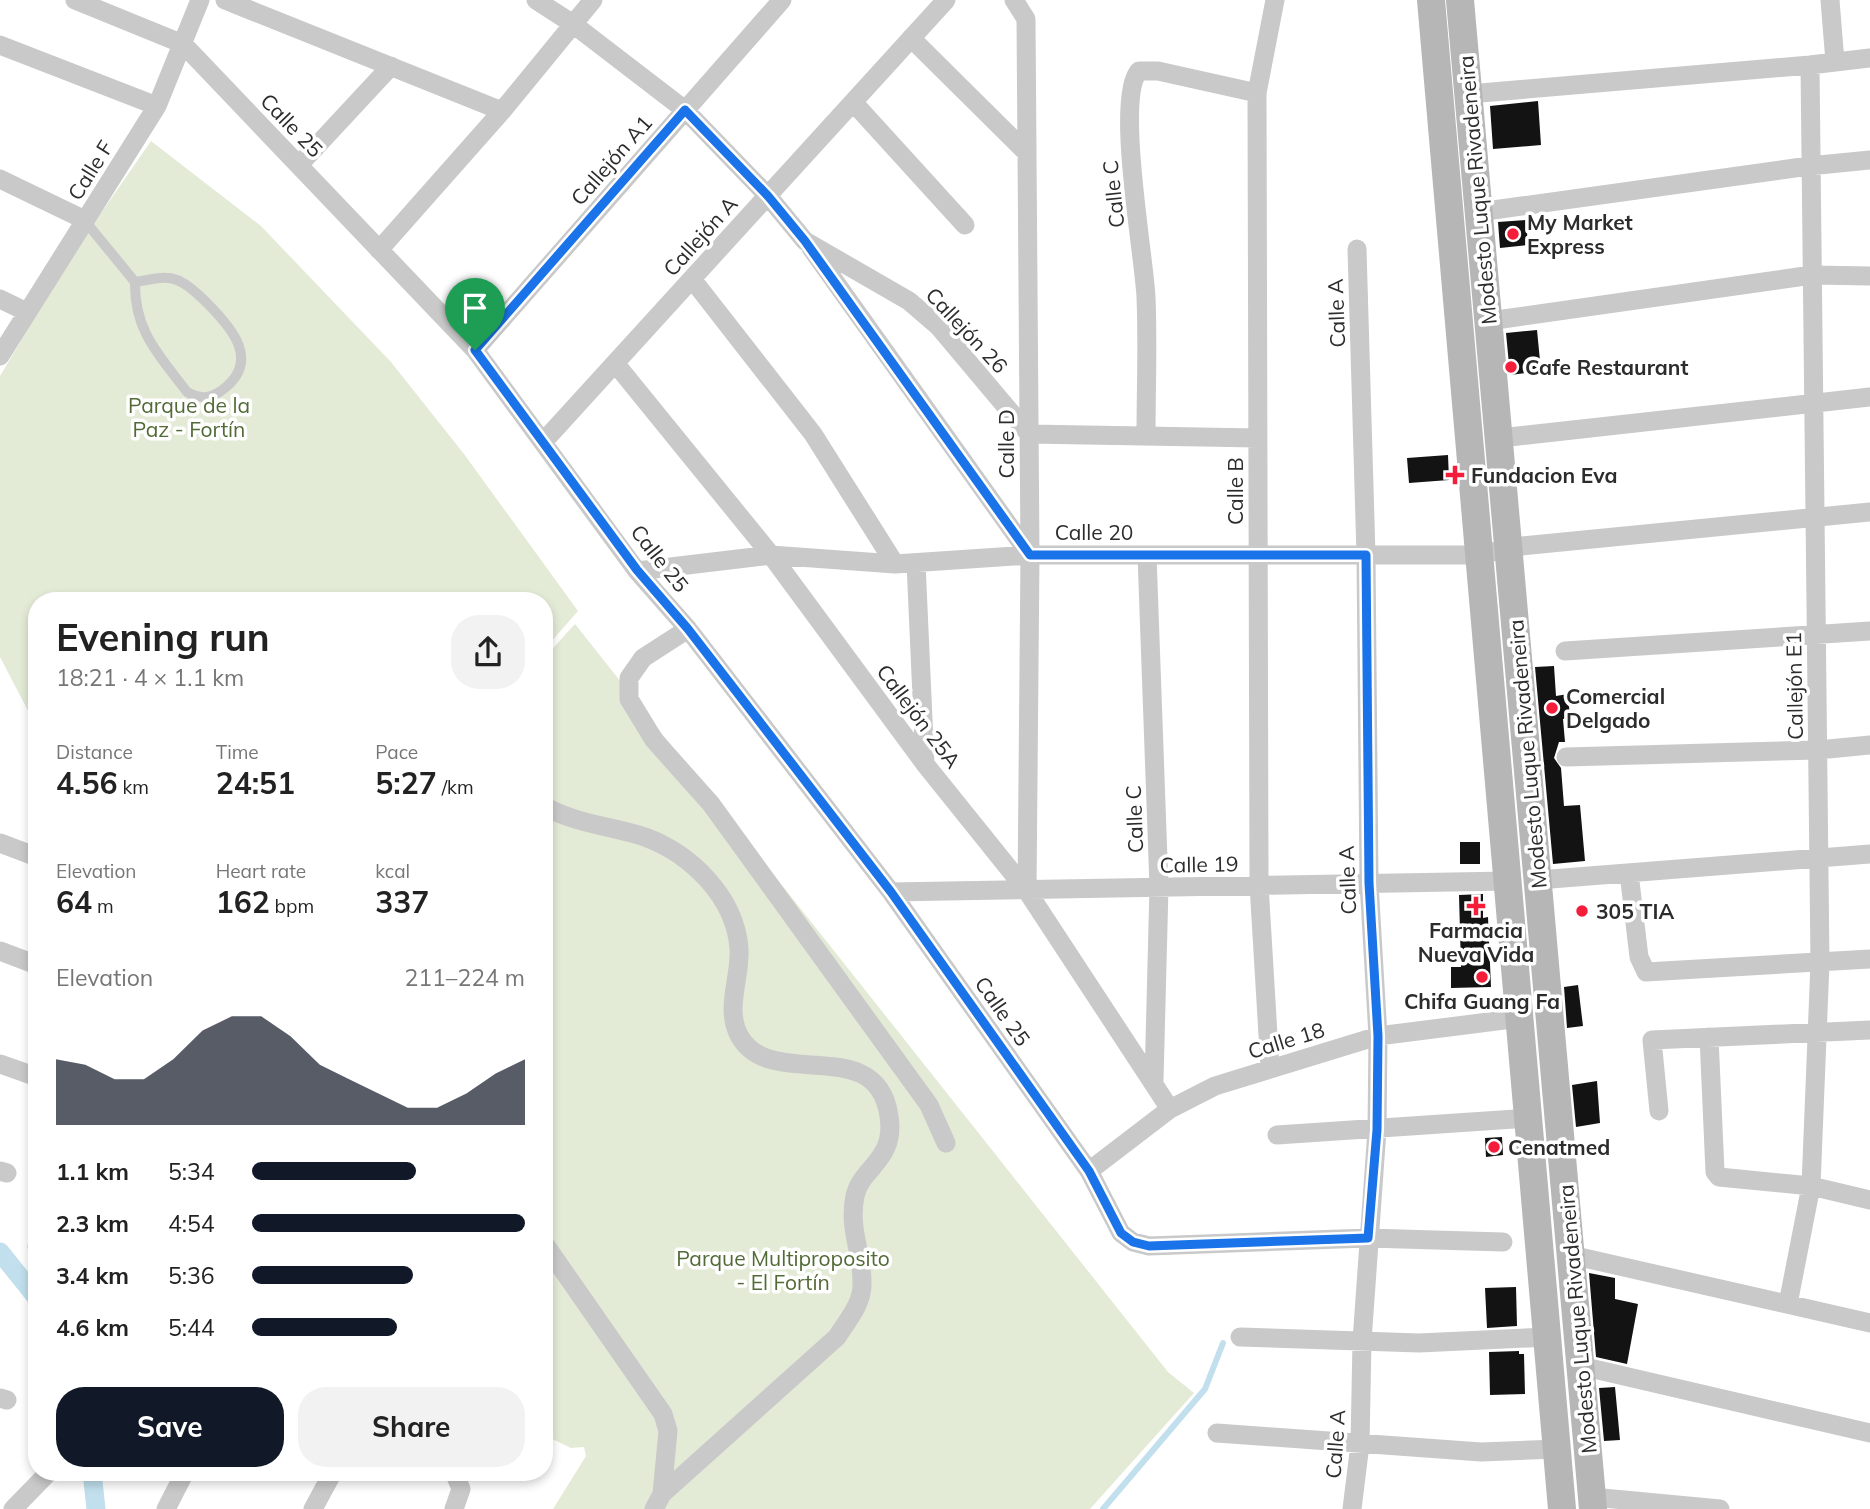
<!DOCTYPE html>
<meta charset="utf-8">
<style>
:root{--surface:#fff;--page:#f2f2f2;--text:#222;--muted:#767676;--accent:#111827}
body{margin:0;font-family:Mulish,sans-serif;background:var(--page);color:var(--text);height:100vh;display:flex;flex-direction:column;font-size:26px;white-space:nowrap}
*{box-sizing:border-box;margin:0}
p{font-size:23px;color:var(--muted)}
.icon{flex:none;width:38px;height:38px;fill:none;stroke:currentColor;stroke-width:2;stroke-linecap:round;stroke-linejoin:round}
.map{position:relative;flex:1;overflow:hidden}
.sheet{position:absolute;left:28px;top:592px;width:525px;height:889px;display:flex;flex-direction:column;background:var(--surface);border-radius:28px;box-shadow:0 4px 10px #0003}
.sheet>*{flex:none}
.pin{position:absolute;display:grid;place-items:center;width:60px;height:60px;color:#fff;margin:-72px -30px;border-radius:50% 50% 50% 0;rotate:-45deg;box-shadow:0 0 7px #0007}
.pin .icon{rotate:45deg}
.round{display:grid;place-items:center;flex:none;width:74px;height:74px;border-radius:28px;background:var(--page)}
.headline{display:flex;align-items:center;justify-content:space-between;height:119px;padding:0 28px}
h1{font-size:38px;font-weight:700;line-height:52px}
.stats{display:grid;grid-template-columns:repeat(3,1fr);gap:10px;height:119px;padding:7px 28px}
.stats div{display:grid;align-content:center}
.stats b{font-size:30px;font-weight:700}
.stats small{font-size:19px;font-weight:400}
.stats p{font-size:19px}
.chart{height:196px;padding:14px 28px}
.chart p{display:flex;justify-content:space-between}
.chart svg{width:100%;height:126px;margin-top:7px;fill:var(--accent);opacity:.7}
.cta{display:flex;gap:14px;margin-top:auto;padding:14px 28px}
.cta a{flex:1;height:80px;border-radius:28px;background:var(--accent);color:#fff;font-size:28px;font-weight:700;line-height:80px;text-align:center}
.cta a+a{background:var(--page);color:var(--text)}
ul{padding:0 28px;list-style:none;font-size:23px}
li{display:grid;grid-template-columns:112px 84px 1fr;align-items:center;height:52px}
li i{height:18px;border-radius:9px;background:var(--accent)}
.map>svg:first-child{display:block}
.green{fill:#e3ebd7}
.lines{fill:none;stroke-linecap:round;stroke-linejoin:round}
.stream{stroke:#c1dfed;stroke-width:6}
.canal{stroke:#c1dfed;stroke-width:19}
.building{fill:#131313}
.lane{stroke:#c9c9c9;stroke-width:10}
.street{stroke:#c9c9c9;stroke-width:19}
.secondary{stroke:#b6b6b6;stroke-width:28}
.route-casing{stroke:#fff;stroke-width:14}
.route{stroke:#1a73e8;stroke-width:9}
.poi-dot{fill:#f41d3a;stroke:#fff;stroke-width:2.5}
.labels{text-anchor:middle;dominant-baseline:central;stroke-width:7;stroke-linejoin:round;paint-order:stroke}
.street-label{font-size:21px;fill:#2c2c2c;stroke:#fff}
.poi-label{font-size:21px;font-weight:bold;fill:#2c2c2c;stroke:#fff;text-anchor:start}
.park-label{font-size:21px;fill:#526a36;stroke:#fff}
</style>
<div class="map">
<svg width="1870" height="1509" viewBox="0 0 1870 1509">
<rect width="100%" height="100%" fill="#fff"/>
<path class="green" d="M 151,141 L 261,226 L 391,362 L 464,454 L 578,611 L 544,650 L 544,600 L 37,600 L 37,728 L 0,657 L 0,376 L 72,255 Z
M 575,624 L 1168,1372 L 1194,1393 L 1090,1509 L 553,1509 L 586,1456 L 584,1447 L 571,1448 L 544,1435 L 544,658 Z"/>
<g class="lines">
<path class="stream" d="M 1103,1509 L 1205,1389 L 1223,1343"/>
<path class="canal" d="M 0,1252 L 37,1298
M 92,1472 L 96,1509"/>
</g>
<path class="building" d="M 1538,101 L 1541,145 L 1493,149 L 1490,106 Z
M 1526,220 L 1528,245 L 1500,248 L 1498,222 Z
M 1537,330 L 1541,371 L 1510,375 L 1506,333 Z
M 1448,455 L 1449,480 L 1409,483 L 1407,458 Z
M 1554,666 L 1556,696 L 1568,694 L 1570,718 L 1563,719 L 1565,742 L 1559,742 L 1554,758 L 1561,768 L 1564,806 L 1580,805 L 1585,861 L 1553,864 L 1535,667 Z
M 1460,842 L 1480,842 L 1480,864 L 1460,864 Z
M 1483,894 L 1483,918 L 1488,917 L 1491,987 L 1451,988 L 1451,967 L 1461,967 L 1459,895 Z
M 1578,985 L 1583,1026 L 1567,1028 L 1564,987 Z
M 1597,1081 L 1600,1123 L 1576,1127 L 1572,1085 Z
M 1502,1137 L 1503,1155 L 1486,1157 L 1485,1138 Z
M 1589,1273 L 1615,1278 L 1615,1299 L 1638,1304 L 1627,1364 L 1596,1357 Z
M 1516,1287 L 1517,1326 L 1487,1328 L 1485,1288 Z
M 1519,1351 L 1519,1354 L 1524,1354 L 1525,1394 L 1490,1395 L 1489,1352 Z
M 1615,1387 L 1620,1440 L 1604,1441 L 1599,1388 Z"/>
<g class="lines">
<path class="lane" d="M 85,221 L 135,282 C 134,331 159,355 187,392 C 200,399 209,399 221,391 C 262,362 232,328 207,303 C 199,295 188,284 177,280 C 164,275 149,280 135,282"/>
<path class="street" d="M 75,0 L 183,44 L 475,350 L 637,571 L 688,629 L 891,892 L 1089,1171 L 1121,1233 L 1133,1242 L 1149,1246 L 1368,1238 L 1503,1242
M 225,0 L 502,111
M 536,0 L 573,24 L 685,110 L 768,196 L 805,241 L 909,301 L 938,326 L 1029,434 L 1258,438
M 1014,0 L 1026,19 L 1030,555 L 1027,891
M 1830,0 L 1835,62
M 911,38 L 1027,153
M 0,45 L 157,106
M 1469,94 L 1810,65 L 1870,58
M 853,102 L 965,225
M 299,165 L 391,66
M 0,179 L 85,220
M 1479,212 L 1809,166 L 1870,160
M 811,248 L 1030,555
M 379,250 L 502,111 L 593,0
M 692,279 L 813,434 L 895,564
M 0,299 L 27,312
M 1489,321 L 1812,275 L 1870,276
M 475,350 L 782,0
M 0,356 L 157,106 L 200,0
M 615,363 L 771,555 L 925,764 L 1027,891 L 1170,1109
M 1146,436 C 1146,390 1148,343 1146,297 C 1144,255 1115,97 1139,71 L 1158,71 L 1257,93
M 1500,438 L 1870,397
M 544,441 L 946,0
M 1522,546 L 1870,512
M 1147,555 L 1159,887 L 1154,1081
M 916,563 L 925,764
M 637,571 L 771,555 L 895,564 L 1030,555 L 1480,555 L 1509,548
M 688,629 L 643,658 L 629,678 L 629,699 L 654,740 L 711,804 L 929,1105 L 946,1143
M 1565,651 L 1870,631
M 1566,757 L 1818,750 L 1870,745
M 544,806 C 576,824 611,826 645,837 C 691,854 735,897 739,948 C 741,978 724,1009 740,1037 C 772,1092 877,1032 889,1116 C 896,1161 861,1167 855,1196 C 848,1230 863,1253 862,1285 C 862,1304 847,1321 837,1337 L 662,1494 L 654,1509
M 0,843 L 37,857
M 1629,873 L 1639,957 L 1646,972 L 1870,959
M 1538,880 L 1870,854
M 891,892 L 1508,881
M 0,951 L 37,965
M 1709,1037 L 1715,1172 L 1719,1177 L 1811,1186 L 1870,1200
M 0,1064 L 37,1077
M 1270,1068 L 1259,885 L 1257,93 L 1275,0
M 1659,1111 L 1652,1040 L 1870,1030
M 1277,1135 L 1529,1118
M 0,1171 L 7,1173
M 1089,1171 L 1170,1109 L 1215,1086 L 1378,1036 L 1520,1018
M 544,1243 L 663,1414 L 668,1431 L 662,1494
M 37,1246 L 37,1247
M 1571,1255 L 1870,1323
M 1788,1304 L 1811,1186 L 1820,963 L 1810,65
M 1240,1337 L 1419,1343 L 1548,1337
M 1581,1366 L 1870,1433
M 0,1398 L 7,1400
M 1217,1433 L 1481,1452 L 1557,1449
M 1592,1497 L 1720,1509
M 13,1509 L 49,1472
M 166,1509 L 185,1472
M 313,1509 L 333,1472
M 454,1509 L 461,1489 L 454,1472
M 1352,1509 L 1360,1444 L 1362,1341 L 1377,1130 L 1378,1036 L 1369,883 L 1366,555 L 1357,249"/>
<path class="secondary" d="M 1431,0 L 1562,1509
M 1460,0 L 1593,1509"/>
</g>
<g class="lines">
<g class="route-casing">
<path id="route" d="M 685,110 L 768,196 L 805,241 L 1030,555 L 1366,555 L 1369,883 L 1378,1036 L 1377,1130 L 1368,1238 L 1149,1246 L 1133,1242 L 1121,1233 L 1089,1171 L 891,892 L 688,629 L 637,570 L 475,350 Z"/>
</g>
<use href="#route" class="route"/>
</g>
<g class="poi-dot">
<circle cx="1513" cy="234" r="7"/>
<circle cx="1511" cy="367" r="7"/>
<path d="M1451.5 464.5h7v7h7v7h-7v7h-7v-7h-7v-7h7z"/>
<circle cx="1552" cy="708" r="7"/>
<path d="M1472.5 895.5h7v7h7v7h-7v7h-7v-7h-7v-7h7z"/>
<circle cx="1582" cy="911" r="7"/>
<circle cx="1482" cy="977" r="7"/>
<circle cx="1494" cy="1147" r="7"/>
</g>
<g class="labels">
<g class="street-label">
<text transform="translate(292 125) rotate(46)">Calle 25</text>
<text transform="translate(611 160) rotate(-49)">Callejón A1</text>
<text transform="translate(90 170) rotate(-58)">Calle F</text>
<text transform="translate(1477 190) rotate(-95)">Modesto Luque Rivadeneira</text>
<text transform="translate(1113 194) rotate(-96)">Calle C</text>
<text transform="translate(700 236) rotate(-48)">Callejón A</text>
<text transform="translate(1336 313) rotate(-92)">Calle A</text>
<text transform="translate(967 330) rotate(47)">Callejón 26</text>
<text transform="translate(1006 444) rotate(-90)">Calle D</text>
<text transform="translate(1235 491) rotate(-90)">Calle B</text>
<text x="1094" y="532">Calle 20</text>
<text transform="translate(660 558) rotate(52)">Calle 25</text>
<text transform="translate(1794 686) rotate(-91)">Callejón E1</text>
<text transform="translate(919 716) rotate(53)">Callejón 25A</text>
<text transform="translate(1527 754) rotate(-95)">Modesto Luque Rivadeneira</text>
<text transform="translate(1134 819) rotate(-92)">Calle C</text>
<text transform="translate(1199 864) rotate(-1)">Calle 19</text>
<text transform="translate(1347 880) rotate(-92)">Calle A</text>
<text transform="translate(1003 1011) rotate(55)">Calle 25</text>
<text transform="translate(1286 1040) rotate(-17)">Calle 18</text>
<text transform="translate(1577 1319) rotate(-95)">Modesto Luque Rivadeneira</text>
<text transform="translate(1335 1444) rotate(-86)">Calle A</text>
</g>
<g class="poi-label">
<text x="1527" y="222">My Market<tspan x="1527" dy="24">Express</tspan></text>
<text x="1525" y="367">Cafe Restaurant</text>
<text x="1471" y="475">Fundacion Eva</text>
<text x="1566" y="696">Comercial<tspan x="1566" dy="24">Delgado</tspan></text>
<text x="1596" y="911">305 TIA</text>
<text x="1476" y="930" text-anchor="middle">Farmacia<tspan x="1476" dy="24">Nueva Vida</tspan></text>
<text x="1482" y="1001" text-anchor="middle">Chifa Guang Fa</text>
<text x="1508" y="1147">Cenatmed</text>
</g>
<g class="park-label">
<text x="189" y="405">Parque de la<tspan x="189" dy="24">Paz - Fortín</tspan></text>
<text x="783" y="1258">Parque Multiproposito<tspan x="783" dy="24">- El Fortín</tspan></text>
</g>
</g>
</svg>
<div class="pin" style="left:475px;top:350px;background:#1e9e55"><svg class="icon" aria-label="arrive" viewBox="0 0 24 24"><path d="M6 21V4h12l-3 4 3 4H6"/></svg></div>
<section class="sheet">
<div class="headline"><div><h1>Evening run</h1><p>18:21 · 4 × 1.1 km</p></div><a class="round"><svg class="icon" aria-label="share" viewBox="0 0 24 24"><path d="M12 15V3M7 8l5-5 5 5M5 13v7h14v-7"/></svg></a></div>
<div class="stats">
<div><p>Distance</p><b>4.56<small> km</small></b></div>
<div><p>Time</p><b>24:51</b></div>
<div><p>Pace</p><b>5:27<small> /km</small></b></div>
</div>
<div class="stats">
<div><p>Elevation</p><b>64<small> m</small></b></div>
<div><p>Heart rate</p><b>162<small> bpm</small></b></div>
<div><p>kcal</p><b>337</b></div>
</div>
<div class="chart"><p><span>Elevation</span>211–224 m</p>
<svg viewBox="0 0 160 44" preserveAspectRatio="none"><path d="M0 44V21L10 23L20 28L30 28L40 21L50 11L60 6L70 6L80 13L90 23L100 28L110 33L120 38L130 38L140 33L150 26L160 21V44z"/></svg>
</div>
<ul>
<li><b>1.1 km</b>5:34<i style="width:60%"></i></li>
<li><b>2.3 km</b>4:54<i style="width:100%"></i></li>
<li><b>3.4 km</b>5:36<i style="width:59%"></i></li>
<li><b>4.6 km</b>5:44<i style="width:53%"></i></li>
</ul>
<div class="cta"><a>Save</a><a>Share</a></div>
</section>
</div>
